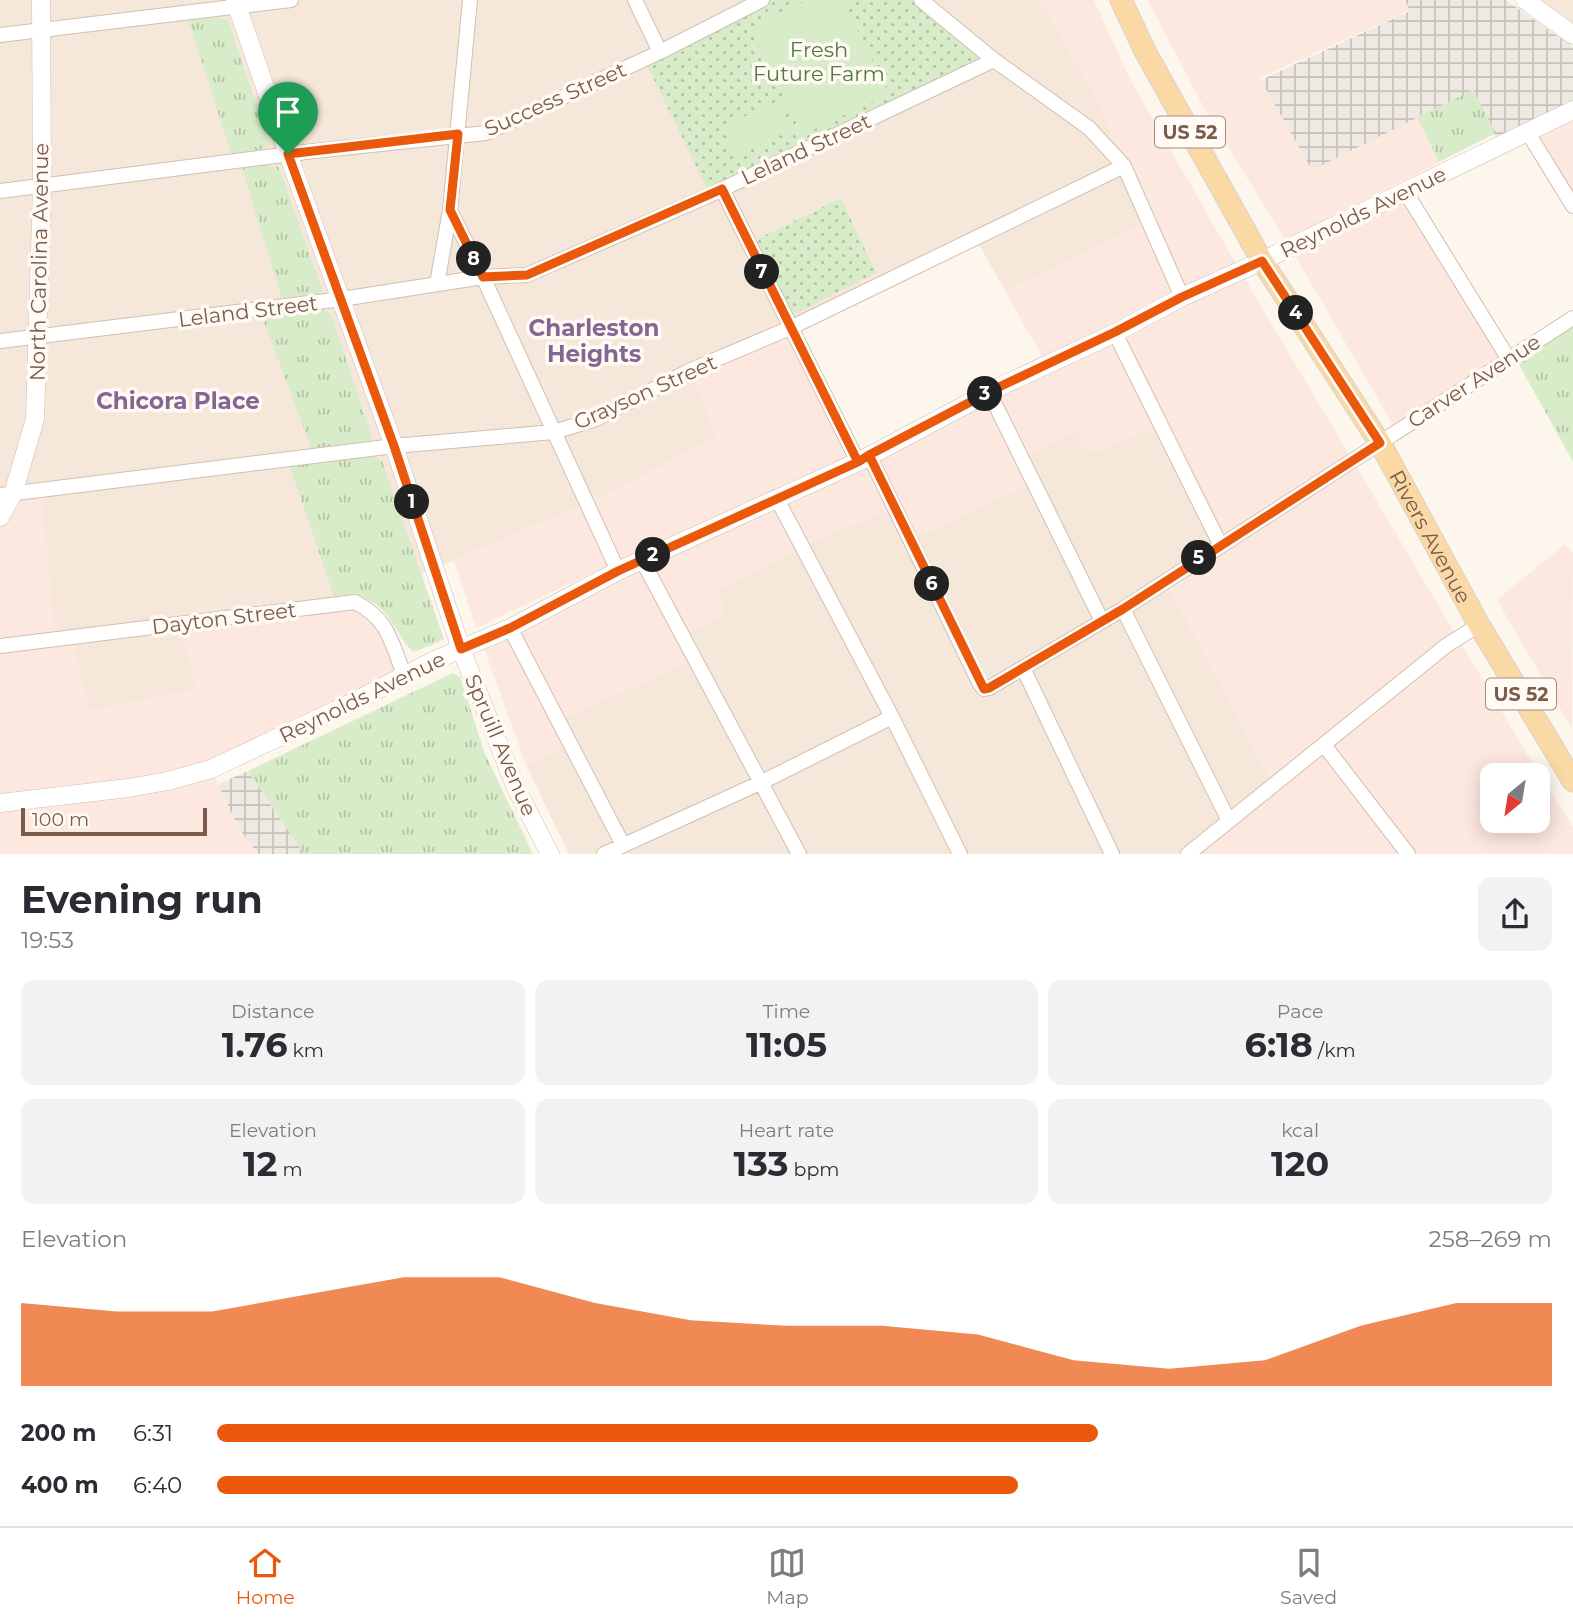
<!DOCTYPE html>
<meta charset="utf-8">
<style>
:root{--surface:#fff;--page:#f2f2f3;--text:#2b2b33;--muted:#7c7c81;--line:#e1e1e2;--accent:#ea580c}
body{margin:0;font-family:Montserrat,sans-serif;background:var(--page);color:var(--text);height:100vh;display:flex;flex-direction:column;font-size:26px;white-space:nowrap}
*{box-sizing:border-box;margin:0}
p{font-size:23px;color:var(--muted)}
.icon{flex:none;width:38px;height:38px;fill:none;stroke:currentColor;stroke-width:2;stroke-linecap:round;stroke-linejoin:round}
.map{position:relative;height:854px;overflow:hidden}
.details{display:flex;flex-direction:column;background:var(--surface);flex:1}
.details>*{flex:none}
.needle{width:46px;rotate:210deg}
.buttons{position:absolute;left:1480px;top:763px;display:grid;gap:14px}
.buttons a{display:grid;place-items:center;width:70px;height:70px;border-radius:14px;background:var(--surface);box-shadow:0 4px 18px #0003;font-size:35px}
.scale{position:absolute;left:21px;bottom:18px;width:186px;box-sizing:border-box;padding-left:7px;border:4px solid #7a5c4d;border-top:0;font-size:19px;line-height:24px;white-space:nowrap;color:#7a5c4d;-webkit-text-stroke:5px #fffaf3;paint-order:stroke}
.pin{position:absolute;display:grid;place-items:center;width:60px;height:60px;color:#fff;margin:-72px -30px;border-radius:50% 50% 50% 0;rotate:-45deg;box-shadow:0 0 7px #0007}
.pin .icon{rotate:45deg}
.km{position:absolute;width:35px;height:35px;margin:-18px;border-radius:50%;background:#222;color:#fff;font-size:19px;line-height:35px;text-align:center}
.round{display:grid;place-items:center;flex:none;width:74px;height:74px;border-radius:14px;background:var(--page)}
.summary{display:flex;align-items:center;justify-content:space-between;height:119px;padding:0 21px}
h1{font-size:38px;font-weight:700;line-height:52px}
.stats{display:grid;grid-template-columns:repeat(3,1fr);gap:10px;height:119px;padding:7px 21px}
.stats div{display:grid;align-content:center;border-radius:14px;background:var(--page);text-align:center}
.stats b{font-size:35px;font-weight:700}
.stats small{font-size:19px;font-weight:400}
.stats p{font-size:19px}
.chart{height:196px;padding:14px 21px}
.chart p{display:flex;justify-content:space-between}
.chart svg{width:100%;height:126px;margin-top:7px;fill:var(--accent);opacity:.7}
ul{padding:0 21px;list-style:none;font-size:23px}
li{display:grid;grid-template-columns:112px 84px 1fr;align-items:center;height:52px}
li i{height:18px;border-radius:9px;background:var(--accent)}
.tabs{display:flex;justify-content:space-around;align-items:center;height:98px;border-top:2px solid var(--line);background:var(--surface);font-size:19px;color:var(--muted)}
.tabs a{display:grid;justify-items:center;gap:4px}
.tabs .on{color:var(--accent)}
.map>svg:first-child{display:block}
.residential{fill:#f5e8da}
.commercial{fill:#fde8e0;fill-rule:evenodd}
.industrial{fill:url(#industrial-grid)}
.grass{fill:url(#grass-tufts)}
.park{fill:url(#park-dots)}
.garden{fill:#d8ecc9}
.lines{fill:none;stroke-linecap:round;stroke-linejoin:round}
.minor-casing{stroke:#d1beb0;stroke-width:16}
.tertiary-casing{stroke:#d1beb0;stroke-width:19}
.primary-casing{stroke:#dad1cd;stroke-width:23}
.minor{stroke:#fff;stroke-width:14}
.tertiary{stroke:#fff;stroke-width:18}
.primary{stroke:#fbd9a5;stroke-width:21}
.route-casing{stroke:#fff;stroke-width:14}
.route{stroke:#ea580c;stroke-width:9}
.labels{text-anchor:middle;dominant-baseline:central;stroke-width:7;stroke-linejoin:round;paint-order:stroke}
.shield{fill:#fffaf3;stroke:#a28b7f;stroke-width:2}
.shield-label{font-size:19px;font-weight:bold;fill:#7a5c4d}
.park-label{font-size:21px;fill:#537a41;stroke:#fffaf3}
.street-label{font-size:21px;fill:#7a5c4d;stroke:#fffaf3}
.neighbourhood-label{font-size:23px;font-weight:bold;fill:#846695;stroke:#fffaf3}
</style>
<div class="map">
<svg width="1573" height="854" viewBox="0 0 1573 854">
<defs>
<pattern id="industrial-grid" width="8" height="8" patternUnits="userSpaceOnUse" patternTransform="scale(1.75)"><rect width="8" height="8" fill="#efe9e4"/><path d="M0 4h8M4 0v8" fill="none" stroke="#c7c0bb"/></pattern>
<pattern id="grass-tufts" width="24" height="20" patternUnits="userSpaceOnUse" patternTransform="scale(1.75)"><rect width="24" height="20" fill="#d8ecc9"/><path d="M3 7l-1-3M5 7V3M7 7l1-3M15 17l-1-3M17 17v-4M19 17l1-3" fill="none" stroke="#b4c2a5"/></pattern>
<pattern id="park-dots" width="8" height="8" patternUnits="userSpaceOnUse" patternTransform="scale(1.75)"><rect width="8" height="8" fill="#d8ecc9"/><path d="M2 2h.1M6 6h.1" fill="none" stroke="#b4c2a5" stroke-width="1.8" stroke-linecap="round"/></pattern>
</defs>
<rect width="100%" height="100%" fill="#fdf6ec"/>
<path class="residential" d="M 0,0 L 1040,0 L 1094,94 L 1149,221 L 1005,291 L 976,239 L 691,370 L 717,438 L 586,504 L 355,602 L 179,624 L 197,689 L 89,711 L 71,637 L 57,639 L 0,495 Z
M 1525,0 L 1573,0 L 1573,35 Z
M 1160,424 L 1220,544 L 1166,581 L 1274,785 L 1203,843 L 1212,854 L 569,854 L 526,765 L 570,743 L 559,721 L 683,635 L 726,612 L 716,591 L 804,546 L 894,507 L 1022,459 L 1075,432 Z"/>
<path class="commercial" d="M 1040,0 L 1094,0 L 1129,77 L 1232,257 L 1525,751 L 1573,827 L 1573,854 L 1212,854 L 1202,842 L 1274,784 L 1166,581 L 1216,548 L 1160,424 L 1100,452 L 1085,449 L 1075,432 L 1022,459 L 1034,483 L 910,540 L 894,508 L 804,546 L 717,591 L 726,612 L 683,635 L 696,660 L 559,720 L 571,743 L 526,765 L 481,640 L 614,563 L 476,628 L 454,560 L 586,504 L 717,438 L 691,370 L 790,328 L 859,462 L 1047,365 L 1005,291 L 1148,221 L 1094,94 ZM 1493,775 L 1538,775 L 1538,821 L 1493,821 Z
M 1148,0 L 1405,0 L 1410,10 L 1260,78 L 1312,169 L 1417,117 L 1439,163 L 1338,213 L 1343,221 L 1405,191 L 1508,358 L 1397,432 L 1300,264 L 1204,108 Z
M 1573,110 L 1573,206 L 1528,133 Z
M 41,492 L 56,638 L 71,637 L 89,711 L 197,689 L 178,623 L 355,602 L 373,611 L 405,677 L 211,769 L 238,827 L 258,854 L 0,854 L 0,517 L 13,494 Z
M 1565,544 L 1573,553 L 1572,729 L 1497,600 Z"/>
<path class="industrial" d="M 1405,0 L 1506,0 L 1573,47 L 1573,110 L 1500,146 L 1473,90 L 1312,170 L 1261,80 L 1410,11 Z
M 248,771 L 304,854 L 258,854 L 238,827 L 218,784 Z"/>
<path class="grass" d="M 186,13 L 228,20 L 270,145 L 234,162 Z
M 1473,90 L 1496,133 L 1439,162 L 1417,117 Z
M 240,161 L 279,167 L 323,292 L 288,305 L 312,303 L 331,314 L 372,438 L 363,449 L 382,461 L 444,639 C 438,642 419,651 414,651 C 401,649 392,601 357,597 C 350,596 342,598 335,599 L 287,459 L 314,455 L 259,309 L 284,306 Z
M 1573,318 L 1573,462 L 1513,354 Z
M 453,673 L 460,677 L 485,754 L 533,854 L 304,854 L 248,771 Z"/>
<path class="park" d="M 765,0 L 920,0 L 994,60 L 710,195 L 644,59 Z
M 841,198 L 876,273 L 792,315 L 754,241 Z"/>
<path class="garden" d="M 807,0 L 843,0 L 889,94 L 802,135 L 750,28 Z
M 778,101 L 792,130 L 736,156 L 722,127 Z"/>
<g class="lines">
<g class="minor-casing">
<path id="minor" d="M 635,0 L 660,52
M 921,0 L 994,60 L 1089,128 L 1124,166 L 1182,297
M 0,35 L 291,0
M 1528,133 L 1573,206
M 722,189 L 858,462
M 0,191 L 314,151 L 486,133 L 660,52 L 762,0
M 1405,191 L 1508,358
M 450,210 L 483,277 L 618,571
M 437,284 L 450,210 L 470,0
M 1115,333 L 1220,544
M 0,341 L 342,299 L 483,277 L 527,275 L 710,195 L 994,60
M 989,392 L 1102,621
M 869,455 L 980,684 L 984,689 L 989,688 L 1123,609 L 1573,318
M 0,495 L 394,446 L 554,432 L 596,419 L 691,370 L 790,328 L 1124,166
M 776,497 L 892,717 L 960,854
M 642,560 L 799,854
M 1123,609 L 1229,821
M 510,628 L 623,845
M 0,646 L 355,602 C 390,620 391,643 405,677
M 1023,668 L 1112,854
M 1324,745 L 1408,854
M 604,854 L 762,782 L 892,717
M 1188,854 L 1447,645 L 1479,625"/>
</g>
<g class="tertiary-casing">
<path id="tertiary" d="M 235,0 L 288,154 L 394,446 L 461,649 L 516,788 L 550,854
M 1525,0 L 1573,35
M 0,517 L 13,494 L 35,419 L 42,186 L 41,0
M 0,803 L 128,788 L 168,781 L 211,769 L 347,705 L 435,660 L 510,628 L 618,571 L 858,462 L 999,387 L 1115,333 L 1182,297 L 1262,261 L 1573,110"/>
</g>
<g class="primary-casing">
<g id="primary">
<path id="s1" d="M 1121,0 L 1146,53 L 1262,261 L 1380,443 L 1479,625 L 1573,781"/>
</g>
</g>
<use href="#minor" class="minor"/>
<use href="#tertiary" class="tertiary"/>
<use href="#primary" class="primary"/>
</g>
<g class="lines">
<g class="route-casing">
<path id="route" d="M 288,154 L 394,446 L 461,649 L 510,628 L 618,571 L 858,462 L 869,455 L 999,387 L 1115,332 L 1182,297 L 1262,261 L 1380,443 L 1123,609 L 989,688 L 984,689 L 869,455 L 858,462 L 722,189 L 527,275 L 483,277 L 450,210 L 458,134 L 288,154"/>
</g>
<use href="#route" class="route"/>
</g>
<g class="labels">
<g class="shield">
<rect x="1155" y="116.5" width="70" height="31" rx="5"/>
<rect x="1486" y="678.5" width="70" height="31" rx="5"/>
</g>
<g class="shield-label">
<text x="1190" y="132">US 52</text>
<text x="1521" y="694">US 52</text>
</g>
<g class="park-label">
<text x="819" y="49">Fresh<tspan x="819" dy="24">Future Farm</tspan></text>
</g>
<g class="street-label">
<text transform="translate(555 99) rotate(-24)">Success Street</text>
<text transform="translate(806 149) rotate(-25)">Leland Street</text>
<text transform="translate(1363 212) rotate(-26)">Reynolds Avenue</text>
<text transform="translate(39 262) rotate(-89)">North Carolina Avenue</text>
<text transform="translate(248 311) rotate(-7)">Leland Street</text>
<text transform="translate(1474 381) rotate(-33)">Carver Avenue</text>
<text transform="translate(645 392) rotate(-24)">Grayson Street</text>
<text stroke="none"><textPath href="#s1" startOffset="620">Rivers Avenue</textPath></text>
<text transform="translate(224 618) rotate(-7)">Dayton Street</text>
<text transform="translate(362 697) rotate(-26)">Reynolds Avenue</text>
<text transform="translate(501 745) rotate(67)">Spruill Avenue</text>
</g>
<g class="neighbourhood-label">
<text x="594" y="328">Charleston<tspan x="594" dy="26">Heights</tspan></text>
<text x="178" y="401">Chicora Place</text>
</g>
</g>
</svg>
<div class="buttons">
<a><svg class="needle" viewBox="-14 -14 28 28"><path d="M0-13l5 13h-10z" fill="#e53935"/><path d="M0 13l5-13h-10z" fill="#7c7c81"/></svg></a>
</div>
<div class="scale">100 m</div>
<div class="pin" style="left:288px;top:154px;background:#1e9e55"><svg class="icon" aria-label="arrive" viewBox="0 0 24 24"><path d="M6 21V4h12l-3 4 3 4H6"/></svg></div>
<b class="km" style="left:412px;top:502px">1</b>
<b class="km" style="left:653px;top:555px">2</b>
<b class="km" style="left:985px;top:394px">3</b>
<b class="km" style="left:1296px;top:313px">4</b>
<b class="km" style="left:1199px;top:558px">5</b>
<b class="km" style="left:932px;top:584px">6</b>
<b class="km" style="left:762px;top:272px">7</b>
<b class="km" style="left:474px;top:259px">8</b>
</div>
<section class="details">
<div class="summary"><div><h1>Evening run</h1><p>19:53</p></div><a class="round"><svg class="icon" aria-label="share" viewBox="0 0 24 24"><path d="M12 15V3M7 8l5-5 5 5M5 13v7h14v-7"/></svg></a></div>
<div class="stats">
<div><p>Distance</p><b>1.76<small> km</small></b></div>
<div><p>Time</p><b>11:05</b></div>
<div><p>Pace</p><b>6:18<small> /km</small></b></div>
</div>
<div class="stats">
<div><p>Elevation</p><b>12<small> m</small></b></div>
<div><p>Heart rate</p><b>133<small> bpm</small></b></div>
<div><p>kcal</p><b>120</b></div>
</div>
<div class="chart"><p><span>Elevation</span>258–269 m</p>
<svg viewBox="0 0 160 44" preserveAspectRatio="none"><path d="M0 44V15L10 18L20 18L30 12L40 6L50 6L60 15L70 21L80 23L90 23L100 26L110 35L120 38L130 35L140 23L150 15L160 15V44z"/></svg>
</div>
<ul>
<li><b>200 m</b>6:31<i style="width:66%"></i></li>
<li><b>400 m</b>6:40<i style="width:60%"></i></li>
</ul>
</section>
<nav class="tabs">
<a class="on"><svg class="icon" aria-label="home" viewBox="0 0 24 24"><path d="M3 11l9-7 9 7M6 9v11h12V9"/></svg>Home</a>
<a><svg class="icon" aria-label="map" viewBox="0 0 24 24"><path d="M3 6l6-2 6 2 6-2v14l-6 2-6-2-6 2zM9 4v14M15 6v14"/></svg>Map</a>
<a><svg class="icon" aria-label="saved" viewBox="0 0 24 24"><path d="M7 4h10v16l-5-4-5 4z"/></svg>Saved</a>
</nav>
